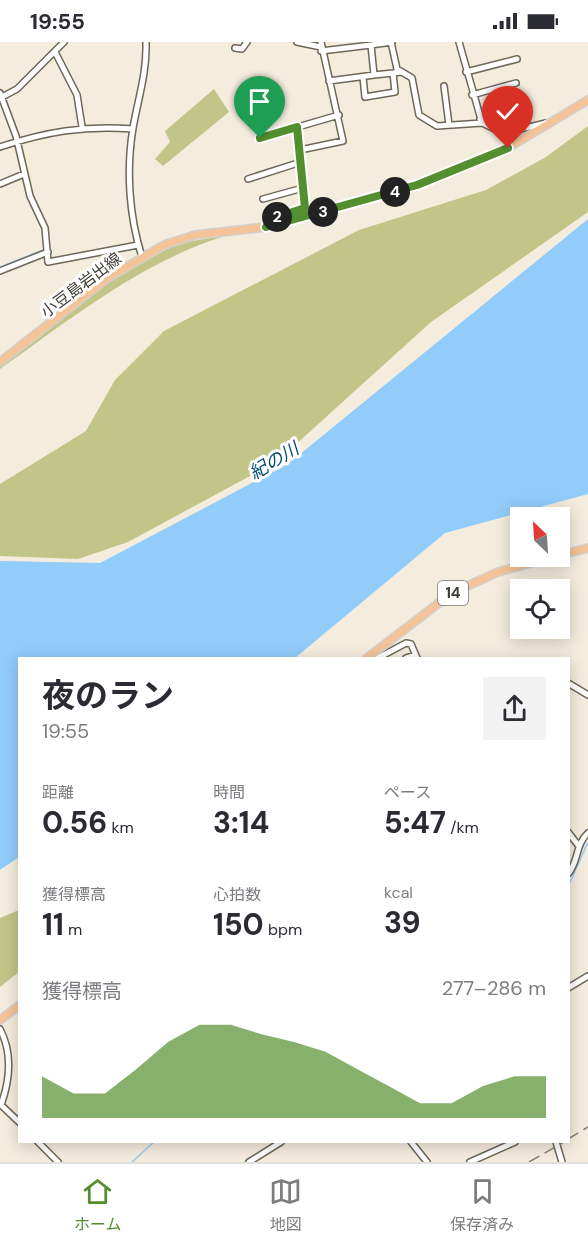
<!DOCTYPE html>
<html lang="ja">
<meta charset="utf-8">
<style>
:root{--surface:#fff;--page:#f2f2f3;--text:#2b2b33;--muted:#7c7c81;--line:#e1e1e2;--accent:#538f2e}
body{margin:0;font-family:"DM Sans","Noto Sans JP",sans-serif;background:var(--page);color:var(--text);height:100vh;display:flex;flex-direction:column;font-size:22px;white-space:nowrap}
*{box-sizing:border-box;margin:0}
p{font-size:20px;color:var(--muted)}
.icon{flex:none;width:33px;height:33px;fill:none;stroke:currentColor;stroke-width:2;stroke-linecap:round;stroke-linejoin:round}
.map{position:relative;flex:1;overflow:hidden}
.sheet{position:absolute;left:18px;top:615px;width:552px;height:486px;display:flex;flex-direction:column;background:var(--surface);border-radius:0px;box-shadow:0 3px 15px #0003}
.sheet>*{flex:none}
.needle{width:39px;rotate:335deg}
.buttons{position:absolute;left:510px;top:465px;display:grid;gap:12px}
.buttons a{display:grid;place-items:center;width:60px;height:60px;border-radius:0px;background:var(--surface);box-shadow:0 3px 15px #0003;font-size:30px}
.pin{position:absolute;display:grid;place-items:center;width:51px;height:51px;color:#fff;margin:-62px -26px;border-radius:50% 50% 50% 0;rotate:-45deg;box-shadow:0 0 6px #0007}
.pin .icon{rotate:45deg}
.km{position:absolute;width:30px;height:30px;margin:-15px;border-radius:50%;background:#222;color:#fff;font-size:16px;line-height:30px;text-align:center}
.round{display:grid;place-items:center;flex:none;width:63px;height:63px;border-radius:0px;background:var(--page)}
.summary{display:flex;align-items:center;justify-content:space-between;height:102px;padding:0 24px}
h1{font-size:33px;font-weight:700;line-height:45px}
.figures{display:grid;grid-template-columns:repeat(3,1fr);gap:9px;height:102px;padding:6px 24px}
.figures div{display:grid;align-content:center}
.figures b{font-size:30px;font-weight:700}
.figures small{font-size:16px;font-weight:400}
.figures p{font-size:16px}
.chart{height:168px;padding:12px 24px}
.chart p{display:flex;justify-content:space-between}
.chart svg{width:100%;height:108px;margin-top:6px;fill:var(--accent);opacity:.7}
.status{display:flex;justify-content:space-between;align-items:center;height:42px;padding:0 30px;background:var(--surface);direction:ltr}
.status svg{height:16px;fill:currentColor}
.dock{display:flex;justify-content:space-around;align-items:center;height:84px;border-top:2px solid var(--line);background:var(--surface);font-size:16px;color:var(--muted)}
.dock a{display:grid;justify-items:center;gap:3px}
.dock .selected{color:var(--accent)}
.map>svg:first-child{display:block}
.green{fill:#c2c588}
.water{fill:#92ccfa}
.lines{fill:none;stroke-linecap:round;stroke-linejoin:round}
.stream{stroke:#92ccfa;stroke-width:1.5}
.minor-casing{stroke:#6e6759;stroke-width:8}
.major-casing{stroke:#d1d0cf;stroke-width:10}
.minor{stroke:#fff;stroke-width:5}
.major{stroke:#f4c397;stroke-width:7}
.rail{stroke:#847f75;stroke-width:1.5;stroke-dasharray:12 6;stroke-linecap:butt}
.route-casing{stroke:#fff;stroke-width:12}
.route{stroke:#538f2e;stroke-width:8}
.labels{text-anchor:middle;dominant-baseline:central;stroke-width:6;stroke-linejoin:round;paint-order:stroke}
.shield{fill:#fff;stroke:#797772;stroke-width:1.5}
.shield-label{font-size:15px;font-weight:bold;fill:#403d36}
.street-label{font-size:16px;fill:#403d36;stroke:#fff}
.water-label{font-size:18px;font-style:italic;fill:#004872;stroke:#fff}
</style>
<div class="status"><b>19:55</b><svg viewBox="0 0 49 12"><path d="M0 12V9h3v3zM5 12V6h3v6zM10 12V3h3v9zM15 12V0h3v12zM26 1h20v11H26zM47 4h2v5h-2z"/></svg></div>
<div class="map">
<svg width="588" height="1120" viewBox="0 0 588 1120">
<rect width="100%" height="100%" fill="#f4ecdd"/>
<path class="green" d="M 214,47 L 229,70 L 163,124 L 155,117 L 170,100 L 165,89 Z
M 588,84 L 588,170 L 431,280 L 284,413 L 261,428 L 128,500 L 78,517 L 0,514 L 0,442 L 86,389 L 115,338 L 164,289 L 359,188 L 486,148 L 546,115 Z
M 225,194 C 141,220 71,277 0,327 L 0,324 L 111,238 L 178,201 Z
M 19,868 L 19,930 L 0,945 L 0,876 Z"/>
<path class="water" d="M 588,177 L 588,452 L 445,491 L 295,616 L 20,616 L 19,815 L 0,828 L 0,519 L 100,521 L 288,422 Z"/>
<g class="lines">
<path class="stream" d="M 0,225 L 43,208
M 568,845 L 588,800
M 132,1120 L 154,1100"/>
<g class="minor-casing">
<path id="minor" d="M 297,0 L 321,5
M 391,0 L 397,27 L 412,36 L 419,73 L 437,84 L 482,81 L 503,91 L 546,81
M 459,0 L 482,81
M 371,3 L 392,0
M 235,6 L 242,7 L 247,0
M 321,9 L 371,3 L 374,33 L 329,39
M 55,10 L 77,53 L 82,85
M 466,30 L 517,17
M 374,33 L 393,31
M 363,35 L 365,55 L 395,50 L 393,31 L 401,30
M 444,44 L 449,83
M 0,51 L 16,94 L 30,154 L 45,186 L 48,220 L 138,203
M 472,53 L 516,41
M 2,55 L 17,47 L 64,0
M 480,77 L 525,66
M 297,85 L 300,108
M 260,96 L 339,73
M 0,105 C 45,90 85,83 133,87
M 248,137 L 301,120
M 0,142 L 24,132
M 263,157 L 303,146
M 266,185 L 271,177 L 305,166 L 300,108 L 343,99 L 321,0
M 142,215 C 129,174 126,128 133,86 C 138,57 147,31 146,0
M 0,229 L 48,210
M 378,616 L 406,601 L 411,602 L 417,616
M 406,616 L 415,613
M 568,641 L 588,653
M 568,790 L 578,803
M 568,832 C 579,819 575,803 588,791
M 568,946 L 588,934
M 0,987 C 13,1012 10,1038 1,1063 L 20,1081
M 38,1100 L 58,1120
M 411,1100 L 427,1120
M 556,1100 L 562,1120
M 249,1120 L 281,1100
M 470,1120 L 515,1100"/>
</g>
<g class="major-casing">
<path id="major" d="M 0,320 L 106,237 L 164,203 L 195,193 L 266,185 L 417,143 L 508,106 L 588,58
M 560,513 L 588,506
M 367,616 L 452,551 L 498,530 L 555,514
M 0,978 L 20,963"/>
</g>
<use href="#minor" class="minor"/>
<use href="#major" class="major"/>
<path class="rail" d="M 568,1097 L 588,1085
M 529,1120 L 564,1100"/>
</g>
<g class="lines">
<g class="route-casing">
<path id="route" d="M 260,96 L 297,85 L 305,166 L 271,177 L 266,185 L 417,143 L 508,106"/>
</g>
<use href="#route" class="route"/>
</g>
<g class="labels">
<rect class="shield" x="438" y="539" width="30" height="24" rx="4.5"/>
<g class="shield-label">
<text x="453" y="551">14</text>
</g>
<g class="street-label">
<text transform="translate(81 243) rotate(-37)">小豆島岩出線</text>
</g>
<g class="water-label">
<text transform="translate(274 419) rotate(-31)">紀の川</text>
</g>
</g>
</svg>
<div class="buttons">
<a><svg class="needle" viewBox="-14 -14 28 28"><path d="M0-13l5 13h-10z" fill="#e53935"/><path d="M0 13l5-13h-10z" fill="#7c7c81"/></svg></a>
<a><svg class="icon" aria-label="locate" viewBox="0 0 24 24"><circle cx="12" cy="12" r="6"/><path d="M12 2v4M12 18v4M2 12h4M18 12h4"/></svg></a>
</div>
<div class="pin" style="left:260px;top:96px;background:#1e9e55"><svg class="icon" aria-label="arrive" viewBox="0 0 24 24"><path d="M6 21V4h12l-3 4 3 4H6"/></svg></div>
<div class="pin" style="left:508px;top:106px;background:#d93025"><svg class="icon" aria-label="check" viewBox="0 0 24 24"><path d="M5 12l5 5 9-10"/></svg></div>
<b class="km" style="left:277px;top:175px">2</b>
<b class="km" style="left:323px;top:170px">3</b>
<b class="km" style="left:395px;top:150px">4</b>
<section class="sheet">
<div class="summary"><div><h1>夜のラン</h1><p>19:55</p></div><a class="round"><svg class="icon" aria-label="share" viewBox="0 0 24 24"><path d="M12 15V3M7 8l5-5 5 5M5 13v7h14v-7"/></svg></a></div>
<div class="figures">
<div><p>距離</p><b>0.56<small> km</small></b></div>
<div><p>時間</p><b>3:14</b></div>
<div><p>ペース</p><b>5:47<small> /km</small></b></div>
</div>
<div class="figures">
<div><p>獲得標高</p><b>11<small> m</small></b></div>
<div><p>心拍数</p><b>150<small> bpm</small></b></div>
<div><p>kcal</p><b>39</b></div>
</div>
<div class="chart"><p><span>獲得標高</span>277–286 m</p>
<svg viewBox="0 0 160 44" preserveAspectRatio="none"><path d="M0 44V27L10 34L20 34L30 24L40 13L50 6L60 6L70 10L80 13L90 17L100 24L110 31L120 38L130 38L140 31L150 27L160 27V44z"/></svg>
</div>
</section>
</div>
<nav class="dock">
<a class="selected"><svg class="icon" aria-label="home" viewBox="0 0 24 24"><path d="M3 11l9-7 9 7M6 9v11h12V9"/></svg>ホーム</a>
<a><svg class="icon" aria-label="map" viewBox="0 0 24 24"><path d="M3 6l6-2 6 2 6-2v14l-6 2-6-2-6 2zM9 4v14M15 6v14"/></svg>地図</a>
<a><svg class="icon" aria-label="saved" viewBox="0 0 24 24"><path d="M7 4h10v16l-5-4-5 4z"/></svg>保存済み</a>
</nav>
